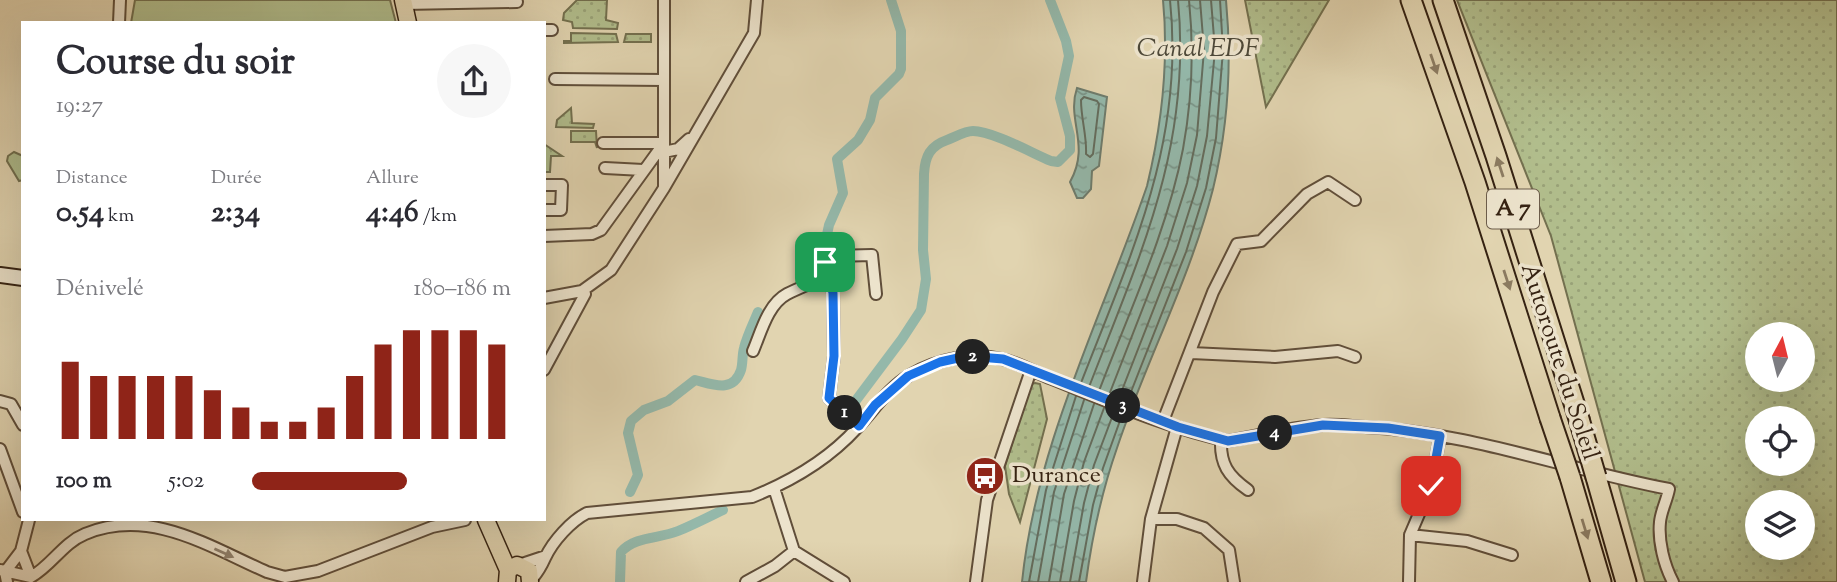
<!DOCTYPE html>
<html lang="fr">
<meta charset="utf-8">
<style>
:root{--surface:#fff;--page:#f7f7f7;--text:#2b2b33;--muted:#7c7c81;--accent:#8f2418}
body{margin:0;font-family:"Sorts Mill Goudy",serif;background:var(--page);color:var(--text);height:100vh;display:flex;flex-direction:column;font-size:26px;white-space:nowrap}
*{box-sizing:border-box;margin:0}
p{font-size:23px;color:var(--muted)}
.icon{flex:none;width:38px;height:38px;fill:none;stroke:currentColor;stroke-width:2;stroke-linecap:round;stroke-linejoin:round}
.map{position:relative;flex:1;overflow:hidden}
.details{position:absolute;left:21px;top:21px;width:525px;height:500px;display:flex;flex-direction:column;background:var(--surface);border-radius:0px;box-shadow:0 7px 28px #0002}
.details>*{flex:none}
.needle{width:46px;rotate:7deg}
.tools{position:absolute;left:1745px;top:322px;display:grid;gap:14px}
.tools a{display:grid;place-items:center;width:70px;height:70px;border-radius:50%;background:var(--surface);box-shadow:0 7px 28px #0002;font-size:35px}
.pin{position:absolute;display:grid;place-items:center;width:60px;height:60px;color:#fff;margin:-30px;border-radius:14px;box-shadow:0 4px 10px #0006}
.km{position:absolute;width:35px;height:35px;margin:-18px;border-radius:50%;background:#222;color:#fff;font-size:19px;line-height:35px;text-align:center}
.round{display:grid;place-items:center;flex:none;width:74px;height:74px;border-radius:37px;background:var(--page)}
.head{display:flex;align-items:center;justify-content:space-between;height:119px;padding:0 35px}
h1{font-size:38px;font-weight:700;line-height:52px}
.stats{display:grid;grid-template-columns:repeat(3,1fr);gap:10px;height:119px;padding:7px 35px}
.stats div{display:grid;align-content:center}
.stats b{font-size:30px;font-weight:700}
.stats small{font-size:19px;font-weight:400}
.stats p{font-size:19px}
.chart{height:196px;padding:14px 35px}
.chart p{display:flex;justify-content:space-between}
.chart svg{width:100%;height:126px;margin-top:7px;stroke:var(--accent);stroke-width:6}
ul{padding:0 35px;list-style:none;font-size:23px}
li{display:grid;grid-template-columns:112px 84px 1fr;align-items:center;height:52px}
li i{height:18px;border-radius:9px;background:var(--accent)}
.map>svg:first-child{display:block}
.grass{fill:url(#grass-dots);stroke:#73704f;stroke-width:2;fill-rule:evenodd}
.park{fill:url(#park-tufts);stroke:#73704f;stroke-width:2}
.garden{fill:#b1bd8c;stroke:#73704f;stroke-width:2}
.water{fill:url(#water-ripples);stroke:#6e7c6d;stroke-width:2}
.lines{fill:none;stroke-linecap:round;stroke-linejoin:round}
.shore{stroke:#646d5e;stroke-width:2}
.canal{stroke:#94b8aa;stroke-width:10}
.street-casing{stroke:#604e3a;stroke-width:14}
.secondary-casing{stroke:#352212;stroke-width:18}
.primary-casing{stroke:#352212;stroke-width:19}
.highway-casing{stroke:#352212;stroke-width:23}
.street{stroke:#ece3cc;stroke-width:10}
.secondary{stroke:#ece3cc;stroke-width:14}
.primary{stroke:#e1d4b0;stroke-width:16}
.highway{stroke:#e1d4b0;stroke-width:19}
.highway-bridge-casing{stroke:#352212;stroke-width:23;stroke-linecap:butt}
.highway-bridge{stroke:#e1d4b0;stroke-width:19}
.oneway{fill:#8b7b61}
.oneway2{fill:#90826f}
.route-casing{stroke:#fff;stroke-width:14}
.route{stroke:#1a73e8;stroke-width:9}
.labels{text-anchor:middle;dominant-baseline:central;stroke-width:7;stroke-linejoin:round;paint-order:stroke}
.shield{fill:#ece3cc;stroke:#6c5c4a;stroke-width:2}
.shield-label{font-size:23px;font-weight:bold;fill:#352212}
.street-label{font-size:24px;fill:#352212;stroke:#ece3cc}
.poi-label{font-size:24px;fill:#352212;stroke:#ece3cc;text-anchor:start}
.water-label{font-size:26px;font-style:italic;fill:#4d4838;stroke:#ece3cc}
</style>
<div class="map">
<svg width="1837" height="582" viewBox="0 0 1837 582">
<defs>
<pattern id="grass-dots" width="8" height="8" patternUnits="userSpaceOnUse" patternTransform="scale(1.75)"><rect width="8" height="8" fill="#b1bd8c"/><path d="M2 2h.1M6 6h.1" fill="none" stroke="#99a278" stroke-width="1.8" stroke-linecap="round"/></pattern>
<pattern id="park-tufts" width="24" height="20" patternUnits="userSpaceOnUse" patternTransform="scale(1.75)"><rect width="24" height="20" fill="#b1bd8c"/><path d="M3 7l-1-3M5 7V3M7 7l1-3M15 17l-1-3M17 17v-4M19 17l1-3" fill="none" stroke="#99a278"/></pattern>
<pattern id="water-ripples" width="26" height="14" patternUnits="userSpaceOnUse" patternTransform="scale(1.75)"><rect width="26" height="14" fill="#94b8aa"/><path d="M2 4q2-2 4 0t4 0M15 11q2-2 4 0t4 0" fill="none" stroke="#7a9589"/></pattern>
</defs>
<rect width="100%" height="100%" fill="#e1d4b0"/>
<filter id="stains"><feTurbulence type="fractalNoise" baseFrequency=".00286" numOctaves="4"/><feColorMatrix values="0 0 0 0 .2 0 0 0 0 .09 0 0 0 0 .02 0 0 0 .5 -.17"/></filter>
<radialGradient id="worn" r=".72"><stop offset=".6" stop-color="#630" stop-opacity="0"/><stop offset="1" stop-color="#630" stop-opacity=".3"/></radialGradient>
<path class="grass" d="M 577,0 L 607,0 L 606,20 L 618,23 L 617,29 L 573,28 L 572,22 L 563,20 L 564,13 Z
M 1245,0 L 1329,0 L 1266,107 Z
M 1457,0 L 1837,0 L 1837,582 L 1645,582 L 1551,236 ZM 1757,334 L 1802,334 L 1802,380 L 1757,380 ZM 1757,418 L 1802,418 L 1802,464 L 1757,464 ZM 1757,502 L 1802,502 L 1802,548 L 1757,548 Z
M 571,33 L 616,34 L 618,42 L 564,43 L 564,41 L 571,41 Z
M 626,34 L 651,34 L 651,42 L 624,42 Z
M 571,108 L 572,123 L 594,124 L 593,128 L 556,127 L 557,120 Z
M 571,131 L 596,131 L 597,148 L 595,142 L 571,142 Z
M 1035,383 L 1040,384 L 1047,419 L 1020,522 L 1009,494 L 1005,466 L 1031,384 Z"/>
<path class="park" d="M 544,144 L 562,156 L 551,156 L 550,172 L 544,172 Z
M 14,152 L 23,156 L 23,180 L 19,181 L 7,161 L 8,156 Z"/>
<path class="garden" d="M 135,0 L 390,0 L 396,23 L 131,23 Z"/>
<path class="water" d="M 1163,0 L 1226,0 C 1232,63 1228,127 1213,189 C 1190,279 1146,361 1117,448 C 1102,491 1092,537 1086,582 L 1022,582 C 1036,444 1103,315 1147,186 C 1162,124 1169,63 1163,0 Z
M 1077,88 L 1107,97 L 1099,166 L 1092,171 L 1091,189 L 1083,198 L 1077,198 L 1070,182 C 1091,145 1066,120 1077,88 Z"/>
<g class="lines">
<path class="shore" d="M 1084,97 L 1097,101 L 1099,104 L 1093,154 L 1090,157 L 1086,154 C 1087,136 1081,119 1081,100 Z
M 1081,383 C 1131,254 1185,142 1170,0
M 1089,387 C 1140,255 1192,146 1178,0
M 1099,391 C 1129,312 1167,232 1183,149 C 1192,100 1194,49 1189,0
M 1109,395 L 1167,246 L 1187,183 L 1197,135 L 1204,50 L 1200,0
M 1119,398 L 1177,249 L 1197,186 L 1207,136 L 1215,50 L 1211,0
M 1127,402 L 1186,252 L 1206,188 L 1216,138 L 1223,50 L 1220,0
M 1029,582 L 1046,490 L 1076,396
M 1038,582 L 1054,492 L 1084,400
M 1049,582 L 1064,494 L 1094,404
M 1060,582 L 1074,501 L 1084,462 L 1104,408
M 1070,582 L 1084,503 L 1094,465 L 1114,412
M 1079,582 L 1093,505 L 1103,468 L 1122,415"/>
<path class="canal" d="M 824,249 L 829,225 L 843,193 L 837,159 L 858,140 L 870,120 L 875,98 L 899,74 L 901,69 L 901,31 L 891,0
M 848,411 L 902,339 L 921,310 L 926,279 L 923,250 L 924,174 C 925,156 930,146 947,140 C 955,137 965,131 973,131 C 992,131 1032,153 1051,161 L 1058,162 L 1070,150 L 1070,136 L 1060,98 L 1069,56 L 1066,41 L 1050,0
M 630,492 L 638,475 L 628,433 L 631,421 L 644,410 L 668,401 L 695,380 C 712,384 733,394 741,370 C 743,363 742,355 744,348 C 747,336 753,324 758,312
M 620,582 L 621,552 C 635,536 659,539 678,531 C 693,525 708,517 723,510"/>
<g class="street-casing">
<path id="street" d="M 664,0 L 664,186
M 404,4 L 517,2
M 119,23 L 120,0
M 544,30 L 552,30
M 555,79 L 664,80
M 603,143 L 664,143
M 664,152 L 678,149 L 689,139
M 605,168 L 643,170
M 544,185 L 562,185 L 561,210 L 544,210
M 544,236 L 592,234 L 601,230 L 664,143
M 544,298 L 582,291 L 611,270 L 664,188 L 754,33 L 757,0
M 753,351 C 761,332 768,304 787,294 C 801,287 815,282 828,275
M 1191,353 L 1275,357 L 1338,351 L 1355,357
M 544,370 L 585,294
M 0,401 L 11,404 L 23,425
M 1163,421 L 1213,292 L 1237,244 L 1261,241 L 1307,194 L 1328,182 L 1355,200
M 859,426 L 829,398 L 834,356 L 833,293 L 825,262 L 833,256 L 872,255 L 876,294
M 1221,440 C 1220,464 1228,476 1248,490
M 0,449 L 23,512
M 774,488 L 794,551 L 844,582
M 1151,519 L 1177,519 L 1204,528 L 1229,550 L 1234,582
M 1410,535 L 1467,541 L 1512,555
M 21,551 L 31,577
M 519,565 L 546,556
M 0,570 L 31,577 C 52,565 63,543 85,534 C 150,507 210,547 267,572 L 285,577 L 318,571 L 432,527 L 465,520
M 530,581 C 537,574 541,567 545,558 C 553,541 571,521 587,513 L 752,497 C 792,481 828,460 857,428 C 874,410 888,388 910,375 C 937,359 971,352 1002,359 C 1019,363 1036,373 1052,379 C 1107,401 1170,429 1228,441 C 1259,436 1291,427 1323,425 C 1337,424 1351,426 1365,427 C 1469,432 1568,470 1669,489 C 1667,500 1661,511 1660,522 C 1658,541 1664,565 1673,582
M 7,582 L 5,572 L 21,551 L 29,520
M 746,582 L 775,566 L 794,551
M 976,582 L 987,500 L 1031,370
M 1143,582 L 1151,519 L 1177,427
M 1409,582 L 1410,535 L 1431,486 L 1440,436"/>
</g>
<g class="secondary-casing">
<path id="secondary" d="M 0,275 L 23,278"/>
</g>
<g class="primary-casing">
<path id="primary" d="M 403,0 L 408,23
M 486,520 L 508,570
M 507,582 L 508,570 L 517,565 L 529,571 L 530,582"/>
</g>
<g class="highway-casing">
<path id="highway" d="M 1411,0 L 1475,182 L 1550,418
M 1443,0 L 1496,156 L 1579,419
M 1570,477 L 1601,582
M 1596,477 L 1626,582"/>
</g>
<use href="#street" class="street"/>
<use href="#secondary" class="secondary"/>
<use href="#primary" class="primary"/>
<use href="#highway" class="highway"/>
<g class="highway-bridge-casing">
<path id="highway-bridge" d="M 1550,418 L 1570,477
M 1579,419 L 1596,477"/>
</g>
<use href="#highway-bridge" class="highway-bridge"/>
</g>
<defs><path id="oneway-solid" d="M-6-.8H1V-3.2L6.5 0L1 3.2V.8H-6Z" transform="scale(1.75)"/></defs>
<g class="oneway">
<use href="#oneway-solid" transform="translate(1434 64) rotate(71)"/>
<use href="#oneway-solid" transform="translate(1500 167) rotate(-108)"/>
<use href="#oneway-solid" transform="translate(1507 280) rotate(72)"/>
<use href="#oneway-solid" transform="translate(1585 529) rotate(73)"/>
</g>
<use class="oneway2" href="#oneway-solid" transform="translate(224 553) rotate(24)"/>
<g class="lines">
<g class="route-casing">
<path id="route" d="M 825,262 L 833,293 L 834,356 L 829,398 L 859,426 L 875,405 L 908,376 L 940,362 L 967,356 L 1003,359 L 1178,427 L 1228,441 L 1323,425 L 1388,428 L 1440,436 L 1431,486"/>
</g>
<use href="#route" class="route"/>
</g>
<defs>
<g id="bus-disc" transform="scale(2.0125)"><circle r="9.5" fill="#8f2418" stroke="#ece3cc"/><path d="M-5-6H5V4H4V6H2V4H-2V6H-4V4H-5ZM-3.5-4V0h7V-4ZM-3.5 1.2v1.5H-2V1.2ZM2 1.2v1.5H3.5V1.2Z" fill="#fff"/></g>
</defs>
<g fill-rule="evenodd">
<use href="#bus-disc" x="985" y="476"/>
</g>
<g class="labels">
<rect class="shield" x="1487" y="189.5" width="52" height="39" rx="5"/>
<g class="shield-label">
<text x="1513" y="209">A 7</text>
</g>
<g class="street-label">
<text transform="translate(1559 362) rotate(72)">Autoroute du Soleil</text>
</g>
<g class="poi-label">
<text x="1012" y="476">Durance</text>
</g>
<g class="water-label">
<text x="1198" y="49">Canal EDF</text>
</g>
</g>
<rect width="100%" height="100%" filter="url(#stains)"/>
<rect width="100%" height="100%" fill="url(#worn)"/>
</svg>
<div class="tools">
<a><svg class="needle" viewBox="-14 -14 28 28"><path d="M0-13l5 13h-10z" fill="#e53935"/><path d="M0 13l5-13h-10z" fill="#7c7c81"/></svg></a>
<a><svg class="icon" aria-label="locate" viewBox="0 0 24 24"><circle cx="12" cy="12" r="6"/><path d="M12 2v4M12 18v4M2 12h4M18 12h4"/></svg></a>
<a><svg class="icon" aria-label="layers" viewBox="0 0 24 24"><path d="M12 4l9 5-9 5-9-5zM3 14l9 5 9-5"/></svg></a>
</div>
<div class="pin" style="left:825px;top:262px;background:#1e9e55"><svg class="icon" aria-label="arrive" viewBox="0 0 24 24"><path d="M6 21V4h12l-3 4 3 4H6"/></svg></div>
<div class="pin" style="left:1431px;top:486px;background:#d93025"><svg class="icon" aria-label="check" viewBox="0 0 24 24"><path d="M5 12l5 5 9-10"/></svg></div>
<b class="km" style="left:845px;top:413px">1</b>
<b class="km" style="left:973px;top:357px">2</b>
<b class="km" style="left:1123px;top:406px">3</b>
<b class="km" style="left:1275px;top:433px">4</b>
<section class="details">
<div class="head"><div><h1>Course du soir</h1><p>19:27</p></div><a class="round"><svg class="icon" aria-label="share" viewBox="0 0 24 24"><path d="M12 15V3M7 8l5-5 5 5M5 13v7h14v-7"/></svg></a></div>
<div class="stats">
<div><p>Distance</p><b>0.54<small> km</small></b></div>
<div><p>Durée</p><b>2:34</b></div>
<div><p>Allure</p><b>4:46<small> /km</small></b></div>
</div>
<div class="chart"><p><span>Dénivelé</span>180–186 m</p>
<svg viewBox="0 0 160 44" preserveAspectRatio="none"><path d="M5 44V17M15 44V22M25 44V22M35 44V22M45 44V22M55 44V27M65 44V33M75 44V38M85 44V38M95 44V33M105 44V22M115 44V11M125 44V6M135 44V6M145 44V6M155 44V11"/></svg>
</div>
<ul>
<li><b>100 m</b>5:02<i style="width:60%"></i></li>
</ul>
</section>
</div>
